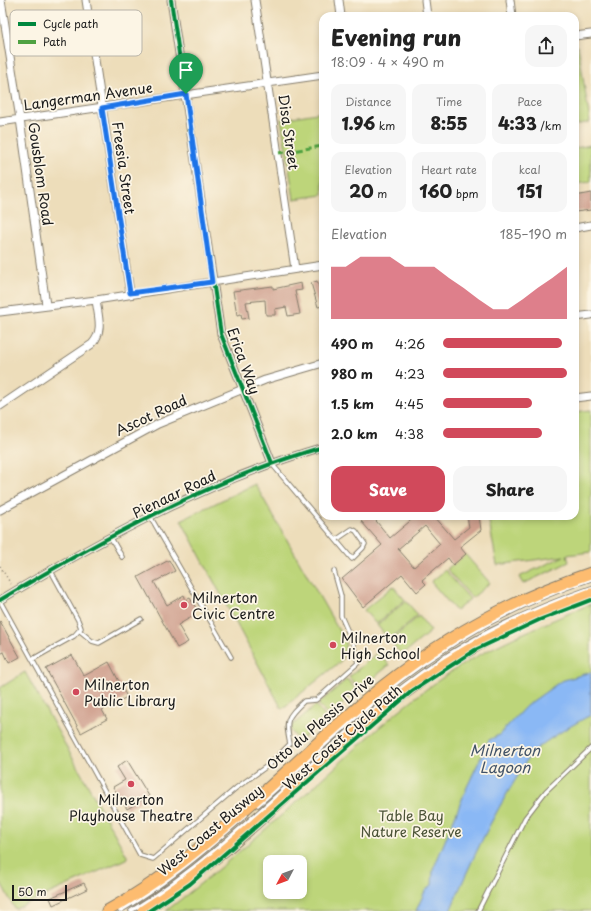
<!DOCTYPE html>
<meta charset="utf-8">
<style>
:root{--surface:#fff;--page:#f6f6f6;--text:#222;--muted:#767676;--accent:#d1495b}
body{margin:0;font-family:"Playpen Sans",sans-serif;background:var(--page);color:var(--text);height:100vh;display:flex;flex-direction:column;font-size:15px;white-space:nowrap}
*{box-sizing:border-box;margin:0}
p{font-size:13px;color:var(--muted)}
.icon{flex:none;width:22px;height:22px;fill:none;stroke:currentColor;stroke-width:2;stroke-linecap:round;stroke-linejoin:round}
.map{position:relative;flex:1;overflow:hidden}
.panel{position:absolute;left:319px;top:12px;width:260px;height:508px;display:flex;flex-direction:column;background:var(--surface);border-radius:12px;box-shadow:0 2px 6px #0003}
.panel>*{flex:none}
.needle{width:26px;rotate:229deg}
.controls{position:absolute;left:263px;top:855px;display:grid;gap:8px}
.controls a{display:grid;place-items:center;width:44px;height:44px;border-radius:8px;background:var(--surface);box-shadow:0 2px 6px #0003;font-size:20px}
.scale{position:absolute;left:12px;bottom:10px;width:55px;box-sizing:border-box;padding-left:4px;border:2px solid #1c1c1c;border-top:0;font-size:11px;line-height:14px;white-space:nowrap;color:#1c1c1c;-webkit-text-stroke:3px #fcf5e5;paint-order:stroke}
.pin{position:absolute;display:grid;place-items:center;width:34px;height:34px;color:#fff;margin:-41px -17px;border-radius:50% 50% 50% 0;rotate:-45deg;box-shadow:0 0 4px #0007}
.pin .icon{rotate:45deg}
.round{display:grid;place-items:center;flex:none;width:42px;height:42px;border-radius:12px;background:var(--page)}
.head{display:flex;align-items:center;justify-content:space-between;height:68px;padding:0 12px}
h1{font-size:22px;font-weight:800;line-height:30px}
.figures{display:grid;grid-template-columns:repeat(3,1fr);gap:6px;height:68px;padding:4px 12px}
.figures div{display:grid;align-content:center;border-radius:10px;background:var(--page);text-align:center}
.figures b{font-size:17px;font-weight:800}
.figures small{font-size:11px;font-weight:400}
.figures p{font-size:11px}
.chart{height:112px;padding:8px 12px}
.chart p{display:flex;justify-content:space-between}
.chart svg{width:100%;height:72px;margin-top:4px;fill:var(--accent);opacity:.7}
.action{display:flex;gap:8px;margin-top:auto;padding:8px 12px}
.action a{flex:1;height:46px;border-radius:12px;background:var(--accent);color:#fff;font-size:16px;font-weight:800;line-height:46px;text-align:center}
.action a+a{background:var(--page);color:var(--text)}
ul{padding:0 12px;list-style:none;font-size:13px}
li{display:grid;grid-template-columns:64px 48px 1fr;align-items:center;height:30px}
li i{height:10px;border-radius:5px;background:var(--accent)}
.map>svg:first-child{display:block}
.green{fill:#bdd57a;stroke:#6c784b;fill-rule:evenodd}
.water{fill:#8ab8f5;stroke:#536a88}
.building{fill:#cf9f8d;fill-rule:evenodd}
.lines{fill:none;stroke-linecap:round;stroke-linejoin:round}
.lane-casing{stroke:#847c6b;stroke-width:5.5}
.street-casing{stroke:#847c6b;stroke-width:9}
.primary-casing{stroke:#847c6b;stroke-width:13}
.path{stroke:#847c6b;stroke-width:1.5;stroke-dasharray:1 3;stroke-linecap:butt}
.lane{stroke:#fff;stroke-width:3.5}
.street{stroke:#fff;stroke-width:7}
.primary{stroke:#fdbc70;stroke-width:11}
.quiet{stroke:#4fa141;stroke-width:3;stroke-dasharray:6 3;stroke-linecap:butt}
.cycleway-casing{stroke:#fcf5e5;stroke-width:6}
.cycleway{stroke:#00873e;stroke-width:4}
.route-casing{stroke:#fff;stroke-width:8}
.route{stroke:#1a73e8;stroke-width:5}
.poi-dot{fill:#d1495b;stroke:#fcf5e5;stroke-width:1.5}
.labels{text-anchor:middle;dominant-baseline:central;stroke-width:3.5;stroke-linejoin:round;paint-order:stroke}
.street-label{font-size:14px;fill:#1c1c1c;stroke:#fcf5e5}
.poi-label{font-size:14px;fill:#1c1c1c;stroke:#fcf5e5;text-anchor:start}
.park-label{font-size:14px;fill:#4c5438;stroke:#fcf5e5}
.water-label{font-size:15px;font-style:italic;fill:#425368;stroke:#fcf5e5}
.key{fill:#fcf5e5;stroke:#b9b4a9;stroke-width:1}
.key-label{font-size:11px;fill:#1c1c1c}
</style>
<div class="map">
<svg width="591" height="911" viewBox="0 0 591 911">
<rect width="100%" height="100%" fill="#fcf5e5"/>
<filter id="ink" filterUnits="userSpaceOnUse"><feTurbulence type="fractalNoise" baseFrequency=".025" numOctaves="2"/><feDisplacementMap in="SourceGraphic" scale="8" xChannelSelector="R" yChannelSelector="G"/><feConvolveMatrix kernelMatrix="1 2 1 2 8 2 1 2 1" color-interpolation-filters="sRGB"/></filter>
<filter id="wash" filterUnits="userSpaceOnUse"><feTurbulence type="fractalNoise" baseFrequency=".012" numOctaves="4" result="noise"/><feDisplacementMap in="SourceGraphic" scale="16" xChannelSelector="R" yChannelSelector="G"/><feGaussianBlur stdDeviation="0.9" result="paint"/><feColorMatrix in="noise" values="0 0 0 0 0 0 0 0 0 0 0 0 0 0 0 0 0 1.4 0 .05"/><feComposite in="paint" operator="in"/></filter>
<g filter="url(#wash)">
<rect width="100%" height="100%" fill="#edddba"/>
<path class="green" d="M 578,46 L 590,122 L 575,125 L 575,47 Z
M 323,112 L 323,195 L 294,199 L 281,119 Z
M 591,145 L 591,182 L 575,184 L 575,148 Z
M 591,410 L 591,552 L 567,555 L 569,562 L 523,584 L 519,577 L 564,556 L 497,565 L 488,516 L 575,516 L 575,412 Z
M 255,484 L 346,643 L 342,660 L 282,709 L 181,520 Z
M 465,554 L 490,583 L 472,598 L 447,569 Z
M 445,570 L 470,599 L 456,611 L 431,582 Z
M 393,586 L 405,600 L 376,624 L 364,610 Z
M 406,601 L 418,615 L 389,640 L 377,625 Z
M 591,604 L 591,911 L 166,911 C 219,870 270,826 320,781 C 360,745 398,708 442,678 C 488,646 540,626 591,604 ZM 270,862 L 300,862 L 300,892 L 270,892 Z
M 419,616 L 431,631 L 402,655 L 390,641 Z
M 378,652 L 389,665 L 360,690 L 349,677 Z
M 25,672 L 128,858 L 15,909 L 0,881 L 0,688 Z
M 347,679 L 357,691 L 329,716 L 318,704 Z
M 316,705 L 326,718 L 299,741 L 289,728 Z"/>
<path class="water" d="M 591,672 L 591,715 C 577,722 539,744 530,755 C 525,761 523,769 519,774 C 491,818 470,864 450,911 L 416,911 L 425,891 L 432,885 L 433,870 L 467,787 L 489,740 L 499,735 L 526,706 L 561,681 Z"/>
<g id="blocks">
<path class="building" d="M 591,193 L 591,210 L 575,212 L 575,196 Z
M 317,281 L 321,293 L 323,292 L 323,306 L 318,307 L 311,283 Z
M 301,283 L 302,290 L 295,291 L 300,314 L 288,316 L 286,307 L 275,309 L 275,315 L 266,315 L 265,300 L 246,302 L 249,318 L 242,319 L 241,314 L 237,315 L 233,291 L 273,286 L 273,289 Z
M 367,516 L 372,516 L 390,538 L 416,516 L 434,516 L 454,539 L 469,527 L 467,516 L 479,516 L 481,530 L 460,547 L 466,554 L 453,565 L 448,558 L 422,580 L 426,584 L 417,592 L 402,574 L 363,607 L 342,579 L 382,545 L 361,521 ZM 425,526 L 440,544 L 414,567 L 398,549 Z
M 169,560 L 175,571 L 154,582 L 167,605 L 184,595 L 186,600 L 190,598 L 196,608 L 193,611 L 195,615 L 178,625 L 188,642 L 177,648 L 138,577 Z
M 0,621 L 20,657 L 9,663 L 4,652 L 0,654 Z
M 72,655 L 84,676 L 109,662 L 127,697 L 102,710 L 107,719 L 81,733 L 46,669 Z
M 127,760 L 149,796 L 127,809 L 113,787 L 125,780 L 117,767 Z
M 84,883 L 87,889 L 53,905 L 50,898 Z"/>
</g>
</g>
<g filter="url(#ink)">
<use href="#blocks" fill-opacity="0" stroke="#847c6b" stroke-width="1"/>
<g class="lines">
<g class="lane-casing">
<path id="lane" d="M 272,464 L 352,559 L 363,548 L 365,544 L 356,531 L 352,529 L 336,540
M 150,516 L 231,657
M 111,538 L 122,557
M 0,601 L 140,855 L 153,859 L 236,788 L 270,764 L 290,744 C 285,720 286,718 304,701 L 316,700 L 358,663 L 353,643 L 341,616 L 341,596 L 334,571
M 80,631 L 92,641 L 99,643 L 141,619
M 33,659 L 74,636 L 81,628 L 78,620 L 51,571
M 258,805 C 306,763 352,718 402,679 C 459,636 523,602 591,579
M 120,911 C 166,884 206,851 246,815
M 131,911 C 238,845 319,746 421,673 C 473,635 531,609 591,588
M 478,911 L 525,818 L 546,791 L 591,748"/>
</g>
<g class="street-casing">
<path id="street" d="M 1,0 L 20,119 L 46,305
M 86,0 L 130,293
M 171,0 L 221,334 L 272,463
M 255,0 L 295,269
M 339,0 L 341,16
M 425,0 L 427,16
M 510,0 L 512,16
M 575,36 L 591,34
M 0,122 L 323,75
M 575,228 L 591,225
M 0,312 L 96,300 L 323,265
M 575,317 L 591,315
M 575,398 L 591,396
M 0,406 L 92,344 C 104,331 98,316 96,300
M 0,510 L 158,424 L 265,380 L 323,363
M 0,600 C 102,539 209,480 323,447"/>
</g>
<g class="primary-casing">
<path id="primary" d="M 107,911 C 212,853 291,761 383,686 C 445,637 516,598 591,573
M 143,911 C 242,849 317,758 410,689 C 465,647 526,618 591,594"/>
</g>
<path class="path" d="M 0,566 L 12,586"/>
<use href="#lane" class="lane"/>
<use href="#street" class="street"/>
<use href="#primary" class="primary"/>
<path class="quiet" d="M 279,153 L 323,146"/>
<g class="cycleway-casing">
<path id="cycleway" d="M 171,0 L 221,334 L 272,463
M 0,600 C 102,539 209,480 323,447
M 149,911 L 190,884 L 412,691 L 475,650 L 539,620 L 591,600"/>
</g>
<use href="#cycleway" class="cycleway"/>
</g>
</g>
<g class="lines" filter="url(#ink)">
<g class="route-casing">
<path id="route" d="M 186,94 L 212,282 L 130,293 L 102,108 Z"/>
</g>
<use href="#route" class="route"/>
</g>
<g class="poi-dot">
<circle cx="184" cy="605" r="4"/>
<circle cx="333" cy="645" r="4"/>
<circle cx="76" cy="692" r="4"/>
<circle cx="131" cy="784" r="4"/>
</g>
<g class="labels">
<g class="street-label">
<text transform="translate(88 96) rotate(-8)">Langerman Avenue</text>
<text transform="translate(289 132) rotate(82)">Disa Street</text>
<text transform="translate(124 168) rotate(82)">Freesia Street</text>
<text transform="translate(41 174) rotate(82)">Gousblom Road</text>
<text transform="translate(244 361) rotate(70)">Erica Way</text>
<text transform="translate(151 415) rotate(-25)">Ascot Road</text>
<text transform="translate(174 494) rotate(-26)">Pienaar Road</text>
<text transform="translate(320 722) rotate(-41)">Otto du Plessis Drive</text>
<text transform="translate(342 737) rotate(-41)">West Coast Cycle Path</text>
<text transform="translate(210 830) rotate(-40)">West Coast Busway</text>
</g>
<g class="poi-label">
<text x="192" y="597">Milnerton<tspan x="192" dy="16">Civic Centre</tspan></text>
<text x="341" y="637">Milnerton<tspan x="341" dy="16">High School</tspan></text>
<text x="84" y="684">Milnerton<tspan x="84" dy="16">Public Library</tspan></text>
<text x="131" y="799" text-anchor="middle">Milnerton<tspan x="131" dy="16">Playhouse Theatre</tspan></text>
</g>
<g class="park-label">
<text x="411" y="815">Table Bay<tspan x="411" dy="16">Nature Reserve</tspan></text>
</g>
<g class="water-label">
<text x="505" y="749">Milnerton<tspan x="505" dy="17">Lagoon</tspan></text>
</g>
</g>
<rect x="10" y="10" width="132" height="46" rx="6" class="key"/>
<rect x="18" y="22" width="18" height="4" fill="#00873e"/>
<rect x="18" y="40" width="18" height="4" fill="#4fa141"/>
<g class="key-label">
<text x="43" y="28">Cycle path</text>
<text x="43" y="46">Path</text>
</g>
</svg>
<div class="controls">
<a><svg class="needle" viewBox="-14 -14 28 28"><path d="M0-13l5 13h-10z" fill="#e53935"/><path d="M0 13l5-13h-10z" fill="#767676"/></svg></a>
</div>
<div class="scale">50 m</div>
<div class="pin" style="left:186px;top:94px;background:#1e9e55"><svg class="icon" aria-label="arrive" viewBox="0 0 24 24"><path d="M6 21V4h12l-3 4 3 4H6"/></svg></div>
<section class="panel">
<div class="head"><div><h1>Evening run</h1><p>18:09 · 4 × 490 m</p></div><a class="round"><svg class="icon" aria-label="share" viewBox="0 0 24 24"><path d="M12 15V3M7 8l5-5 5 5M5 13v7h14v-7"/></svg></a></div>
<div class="figures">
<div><p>Distance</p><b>1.96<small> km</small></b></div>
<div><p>Time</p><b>8:55</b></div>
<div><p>Pace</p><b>4:33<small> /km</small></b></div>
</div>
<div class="figures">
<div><p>Elevation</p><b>20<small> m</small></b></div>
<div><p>Heart rate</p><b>160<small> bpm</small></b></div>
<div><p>kcal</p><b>151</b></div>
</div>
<div class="chart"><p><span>Elevation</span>185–190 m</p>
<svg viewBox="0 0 160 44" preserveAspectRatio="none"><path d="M0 44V12L10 12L20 6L30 6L40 6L50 12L60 12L70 12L80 19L90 25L100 32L110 38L120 38L130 32L140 25L150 19L160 12V44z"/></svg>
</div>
<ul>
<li><b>490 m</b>4:26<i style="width:96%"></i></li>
<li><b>980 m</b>4:23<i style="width:100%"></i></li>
<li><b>1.5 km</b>4:45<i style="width:72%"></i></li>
<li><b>2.0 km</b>4:38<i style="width:80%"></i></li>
</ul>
<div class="action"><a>Save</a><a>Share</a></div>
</section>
</div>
